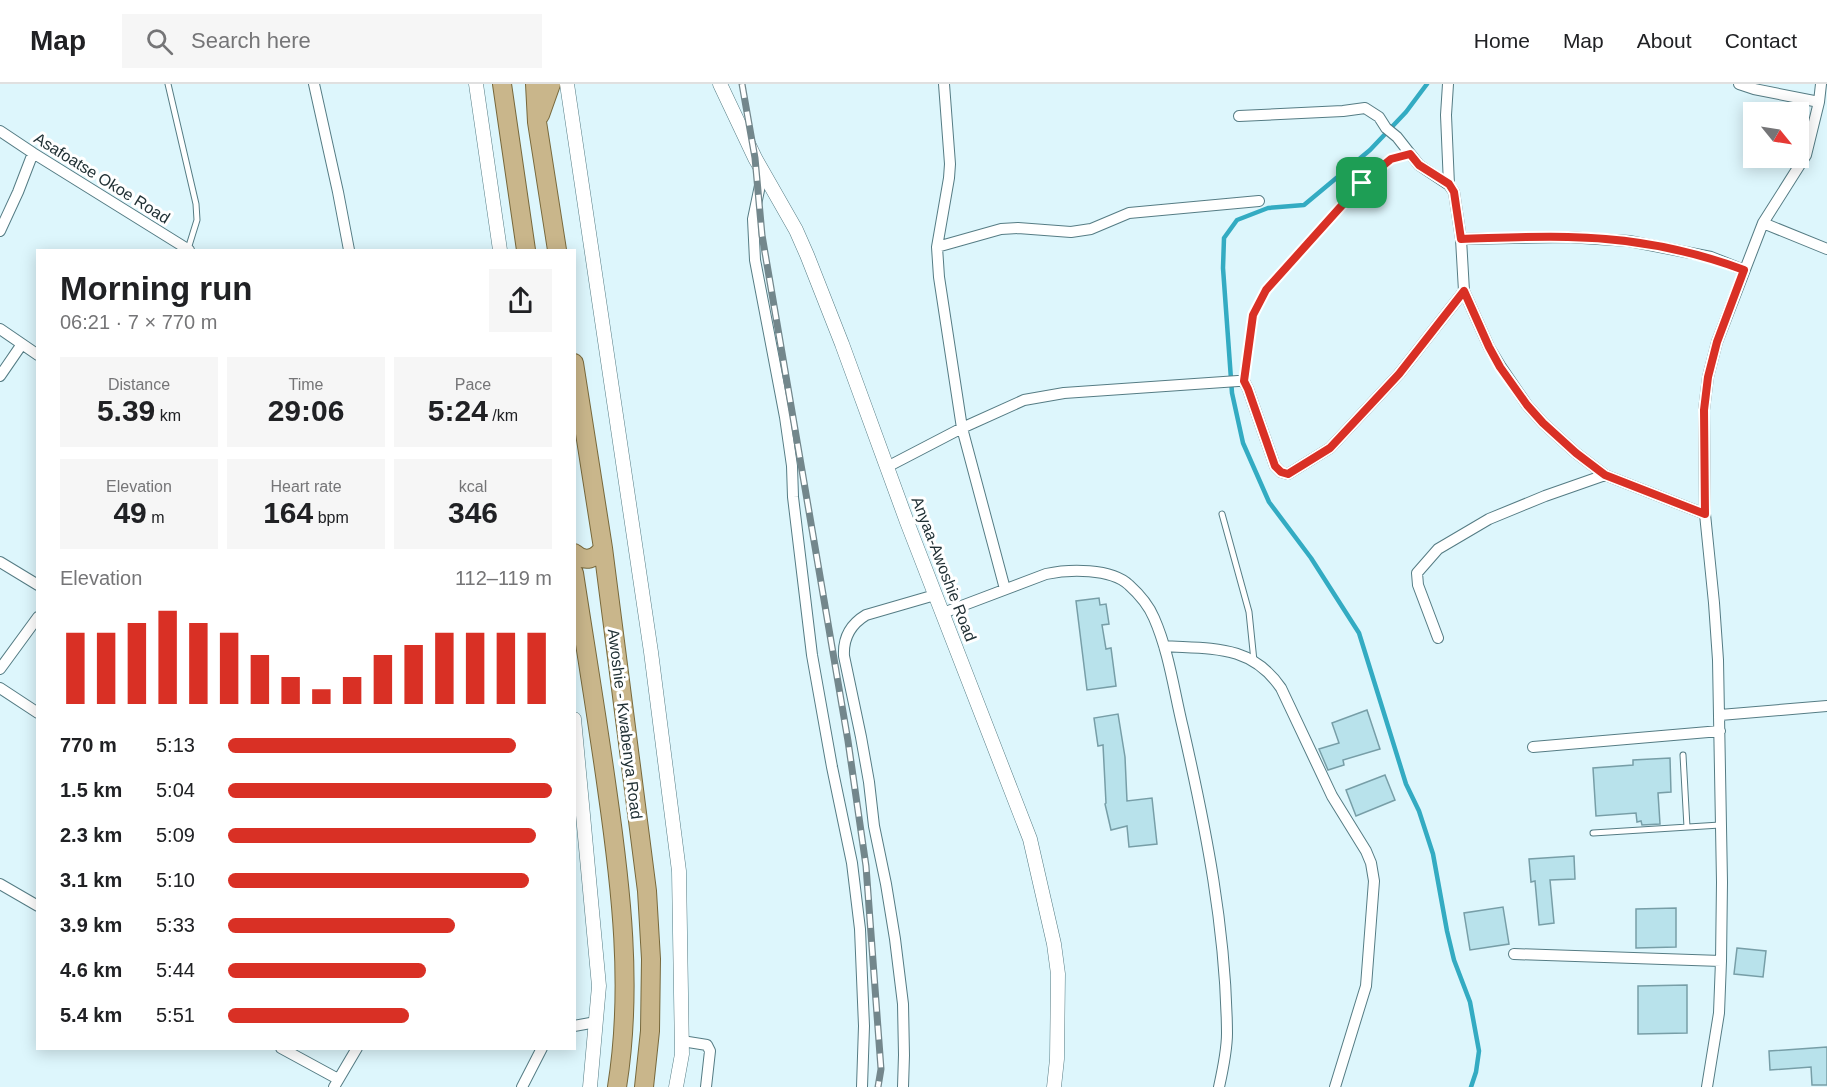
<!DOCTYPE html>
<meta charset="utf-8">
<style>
:root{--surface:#fff;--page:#f6f6f6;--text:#202124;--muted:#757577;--line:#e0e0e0;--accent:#d93025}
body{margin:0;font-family:Helvetica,sans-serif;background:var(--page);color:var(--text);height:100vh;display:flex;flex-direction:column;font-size:22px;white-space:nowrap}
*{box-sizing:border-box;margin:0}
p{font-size:20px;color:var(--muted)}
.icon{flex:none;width:33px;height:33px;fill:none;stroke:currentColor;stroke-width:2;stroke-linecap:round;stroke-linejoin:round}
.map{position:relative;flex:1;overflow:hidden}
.drawer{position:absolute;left:36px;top:165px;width:540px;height:801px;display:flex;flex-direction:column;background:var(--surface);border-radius:0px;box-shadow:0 3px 15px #0003}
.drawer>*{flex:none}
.needle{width:39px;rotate:120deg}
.fabs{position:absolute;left:1743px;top:18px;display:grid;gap:12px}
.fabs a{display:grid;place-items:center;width:66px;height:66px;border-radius:0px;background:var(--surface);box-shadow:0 3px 15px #0003;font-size:30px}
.pin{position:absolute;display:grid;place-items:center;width:51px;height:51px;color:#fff;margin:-26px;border-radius:12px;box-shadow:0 3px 9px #0006}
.round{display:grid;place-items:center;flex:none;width:63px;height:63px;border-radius:0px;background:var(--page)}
.headline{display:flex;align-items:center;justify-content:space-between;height:102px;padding:0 24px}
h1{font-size:33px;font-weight:600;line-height:45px}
.metrics{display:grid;grid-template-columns:repeat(3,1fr);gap:9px;height:102px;padding:6px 24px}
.metrics div{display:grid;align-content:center;border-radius:0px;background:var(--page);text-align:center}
.metrics b{font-size:30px;font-weight:600}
.metrics small{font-size:16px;font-weight:400}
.metrics p{font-size:16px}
.chart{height:168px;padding:12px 24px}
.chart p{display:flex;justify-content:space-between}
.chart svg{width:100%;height:108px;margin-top:6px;stroke:var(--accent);stroke-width:6}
ul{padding:0 24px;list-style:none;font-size:20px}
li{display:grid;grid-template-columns:96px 72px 1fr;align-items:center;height:45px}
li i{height:15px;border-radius:8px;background:var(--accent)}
header{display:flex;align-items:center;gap:36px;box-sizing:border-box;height:84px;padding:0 30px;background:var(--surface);border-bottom:2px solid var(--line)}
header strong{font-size:28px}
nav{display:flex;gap:33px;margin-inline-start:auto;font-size:21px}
.search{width:420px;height:54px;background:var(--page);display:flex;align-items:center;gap:15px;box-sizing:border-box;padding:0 21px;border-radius:0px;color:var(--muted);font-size:22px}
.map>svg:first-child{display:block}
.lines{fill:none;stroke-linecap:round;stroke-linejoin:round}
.stream{stroke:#33abc2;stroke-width:4.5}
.building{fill:#b8e2eb;stroke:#779ea7;stroke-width:1.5}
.service-casing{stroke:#557c84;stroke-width:7}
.minor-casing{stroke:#557c84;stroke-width:12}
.tertiary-casing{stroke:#557c84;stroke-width:15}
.primary-casing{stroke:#77683b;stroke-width:20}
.service{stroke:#fff;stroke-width:5}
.minor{stroke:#fff;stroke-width:10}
.tertiary{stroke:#fff;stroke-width:14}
.primary{stroke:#c9b68b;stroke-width:18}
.rail-casing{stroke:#73878c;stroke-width:7}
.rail{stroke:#fff;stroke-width:4.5;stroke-dasharray:14;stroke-linecap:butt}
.route-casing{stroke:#fff;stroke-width:12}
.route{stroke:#d93025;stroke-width:8}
.labels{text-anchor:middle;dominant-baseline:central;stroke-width:6;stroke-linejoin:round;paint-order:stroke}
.street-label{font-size:16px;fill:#213135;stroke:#fff}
</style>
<header>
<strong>Map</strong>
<div class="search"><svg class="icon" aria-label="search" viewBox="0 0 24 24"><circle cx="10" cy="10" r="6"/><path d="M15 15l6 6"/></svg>Search here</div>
<nav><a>Home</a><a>Map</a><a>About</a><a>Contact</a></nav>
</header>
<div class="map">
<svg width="1827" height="1003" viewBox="0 0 1827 1003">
<rect width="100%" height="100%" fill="#ddf6fc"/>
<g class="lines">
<path class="stream" d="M 1427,0 L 1406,28 L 1370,66 L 1304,121 L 1268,124 L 1237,136 L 1224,154 L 1223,184 L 1232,309 L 1243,359 L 1269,418 L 1311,474 L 1359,549 L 1406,700 L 1419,727 L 1433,770 L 1447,847 L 1454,876 L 1470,918 L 1479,967 L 1476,988 L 1471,1003"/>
</g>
<path class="building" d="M 1099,514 L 1100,521 L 1106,520 L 1109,540 L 1102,541 L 1106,565 L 1111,564 L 1116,602 L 1087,606 L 1076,517 Z
M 1367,626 L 1380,665 L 1343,676 L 1344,681 L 1328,686 L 1319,665 L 1339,659 L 1332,639 Z
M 1118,630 L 1125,673 L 1127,717 L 1152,714 L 1157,760 L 1129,763 L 1127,742 L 1111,746 L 1105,720 L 1106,719 L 1103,661 L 1098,662 L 1094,634 Z
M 1670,674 L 1671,708 L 1658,709 L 1660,740 L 1642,741 L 1641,737 L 1637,738 L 1636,729 L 1596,732 L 1593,684 L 1633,681 L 1633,676 Z
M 1385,691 L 1395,716 L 1356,732 L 1346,706 Z
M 1574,772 L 1575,795 L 1550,796 L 1554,839 L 1539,841 L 1535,797 L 1531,798 L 1529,775 Z
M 1503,823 L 1509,860 L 1470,866 L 1464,829 Z
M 1676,824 L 1676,863 L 1636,864 L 1636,825 Z
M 1737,864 L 1766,867 L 1763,893 L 1734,890 Z
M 1687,901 L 1687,949 L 1638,950 L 1638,902 Z
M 1827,963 L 1827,1001 L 1812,1001 L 1811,983 L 1770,986 L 1769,967 Z"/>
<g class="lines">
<g class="service-casing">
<path id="service" d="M 168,0 L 196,120 L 197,136 L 188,165
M 1244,297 L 1253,231 L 1266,206 L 1362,99 L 1391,75 L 1410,71
M 1222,430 L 1249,528 L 1254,577
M 1683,671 L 1687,743
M 1593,749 L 1720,741"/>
</g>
<g class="minor-casing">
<path id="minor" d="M 314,0 L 338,108 L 349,166
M 944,0 L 950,80 L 949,94 L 937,163 L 939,193 L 962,344 L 1005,505
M 1448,0 L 1446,31 L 1449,101 L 1454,108 L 1461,155 L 1464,207 L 1489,263 L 1501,283 L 1527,321 L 1543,339 L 1576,369 L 1605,391 L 1705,430
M 1739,0 L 1754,5 L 1819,18
M 1239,32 L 1343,27 L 1365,24 L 1379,33 L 1386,44 L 1397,53 L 1419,81 L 1449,101
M 0,47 L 33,69 L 189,166
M 763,87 L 753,135 L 755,176 L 785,333 L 792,382 L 793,413 L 812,571 L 832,683 L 852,779 L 860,845 L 864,942 L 862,1003
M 1763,139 L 1827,165
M 0,147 L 18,108 L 33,69
M 1461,155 L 1567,153 L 1629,157 L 1711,173 L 1744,186
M 937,163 L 1001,145 L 1018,144 L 1071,148 L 1091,145 L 1129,129 L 1259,117
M 0,245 L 38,271
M 0,292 L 22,260
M 887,383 L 962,344 L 1024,316 L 1064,309 L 1238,297 L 1244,297 L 1248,305 L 1275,382 L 1281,388 L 1288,390 L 1330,364 L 1399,290 L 1464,207
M 0,478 L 38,501
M 943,529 L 1046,490 C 1069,485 1111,484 1129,501 C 1139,510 1149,522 1154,534 C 1169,568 1174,607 1183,644 C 1206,745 1226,845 1227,949 C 1227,967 1223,985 1219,1003
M 1438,554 L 1418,501 L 1417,489 L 1438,465 L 1489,435 L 1545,412 L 1605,391
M 1164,562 C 1211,565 1251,560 1281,604 L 1332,712 L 1366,767 L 1371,779 L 1374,797 L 1366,902 L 1335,1003
M 0,585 L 38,533
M 0,604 L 38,629
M 1720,631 L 1827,622
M 1533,663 L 1720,647
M 0,800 L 38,822
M 1514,870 L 1721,877
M 574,942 L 596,938
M 682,957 L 707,961 L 710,967 L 706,1003
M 281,964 L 338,995
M 334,1003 L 357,964
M 522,1003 L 542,964
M 903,1003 L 904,971 L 903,920 L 895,855 L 886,800 L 874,742 L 869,698 L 861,653 L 844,572 C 843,554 851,540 866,531 L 935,511
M 1707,1003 L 1719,929 L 1721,877 L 1722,798 L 1718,576 L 1714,519 L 1705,430 L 1704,326 L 1708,293 L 1717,258 L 1763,139 L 1806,71 L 1819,18 L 1821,0"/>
</g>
<g class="tertiary-casing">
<path id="tertiary" d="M 476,0 L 500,166
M 567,0 L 651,568 L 679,787 L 682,970 L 676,1003
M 720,0 L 755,74 L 796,146 L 807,171 L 842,260 L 907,438 L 1030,755 L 1054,860 L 1058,890 L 1057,975 L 1054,1003
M 574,635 L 599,902 L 590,1003"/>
</g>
<g class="primary-casing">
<path id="primary" d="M 502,0 L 526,166
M 535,0 L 537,38 L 557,166
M 540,31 L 551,0
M 574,279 L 603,464 L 647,807 L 651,875 L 650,947 L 644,1003
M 574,469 C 585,479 596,475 603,464
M 574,489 C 585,561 597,633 607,705 C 621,803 633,904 617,1003"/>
</g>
<use href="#service" class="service"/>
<use href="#minor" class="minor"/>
<use href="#tertiary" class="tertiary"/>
<use href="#primary" class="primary"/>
<g class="rail-casing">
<path id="rail" d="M 742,0 L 755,74 L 762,151 L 848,657 L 866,782 L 881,985 L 878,1003"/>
</g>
<use href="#rail" class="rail"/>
</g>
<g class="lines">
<g class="route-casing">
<path id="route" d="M 1410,70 L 1419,81 L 1449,100 L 1454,108 L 1461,155 C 1497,154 1533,152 1568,153 C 1628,154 1688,165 1744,186 L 1717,258 L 1708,293 L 1704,326 L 1705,430 L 1605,391 L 1576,369 L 1543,339 L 1527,321 L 1500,283 L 1489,263 L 1464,207 L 1399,290 L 1330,364 L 1288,390 L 1281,388 L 1275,382 L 1248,305 L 1244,297 L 1253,231 L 1266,206 L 1362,99 L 1391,75 Z"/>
</g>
<use href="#route" class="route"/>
</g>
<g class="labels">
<g class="street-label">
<text transform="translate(102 94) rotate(32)">Asafoatse Okoe Road</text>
<text transform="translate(944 485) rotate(69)">Anyaa-Awoshie Road</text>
<text transform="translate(625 640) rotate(83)">Awoshie - Kwabenya Road</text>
</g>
</g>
</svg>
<div class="fabs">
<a><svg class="needle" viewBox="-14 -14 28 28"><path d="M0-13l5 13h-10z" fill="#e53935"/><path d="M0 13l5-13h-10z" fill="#757577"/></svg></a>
</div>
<div class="pin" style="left:1362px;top:99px;background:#1e9e55"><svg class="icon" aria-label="arrive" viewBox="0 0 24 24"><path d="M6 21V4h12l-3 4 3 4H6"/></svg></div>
<section class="drawer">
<div class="headline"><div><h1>Morning run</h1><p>06:21 · 7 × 770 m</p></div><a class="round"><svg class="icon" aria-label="share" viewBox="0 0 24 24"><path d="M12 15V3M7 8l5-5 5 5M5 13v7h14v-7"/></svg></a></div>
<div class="metrics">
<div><p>Distance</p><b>5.39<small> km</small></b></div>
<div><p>Time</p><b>29:06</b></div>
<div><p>Pace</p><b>5:24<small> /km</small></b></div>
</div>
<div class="metrics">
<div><p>Elevation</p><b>49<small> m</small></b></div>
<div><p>Heart rate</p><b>164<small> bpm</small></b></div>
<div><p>kcal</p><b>346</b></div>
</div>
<div class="chart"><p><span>Elevation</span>112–119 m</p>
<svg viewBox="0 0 160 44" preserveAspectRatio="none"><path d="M5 44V15M15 44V15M25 44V11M35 44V6M45 44V11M55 44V15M65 44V24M75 44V33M85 44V38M95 44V33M105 44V24M115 44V20M125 44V15M135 44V15M145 44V15M155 44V15"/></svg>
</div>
<ul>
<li><b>770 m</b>5:13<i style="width:89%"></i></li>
<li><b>1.5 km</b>5:04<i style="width:100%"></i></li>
<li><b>2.3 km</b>5:09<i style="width:95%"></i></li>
<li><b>3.1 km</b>5:10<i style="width:93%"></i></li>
<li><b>3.9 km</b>5:33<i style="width:70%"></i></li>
<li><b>4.6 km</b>5:44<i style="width:61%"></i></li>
<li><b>5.4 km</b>5:51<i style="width:56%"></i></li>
</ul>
</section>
</div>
